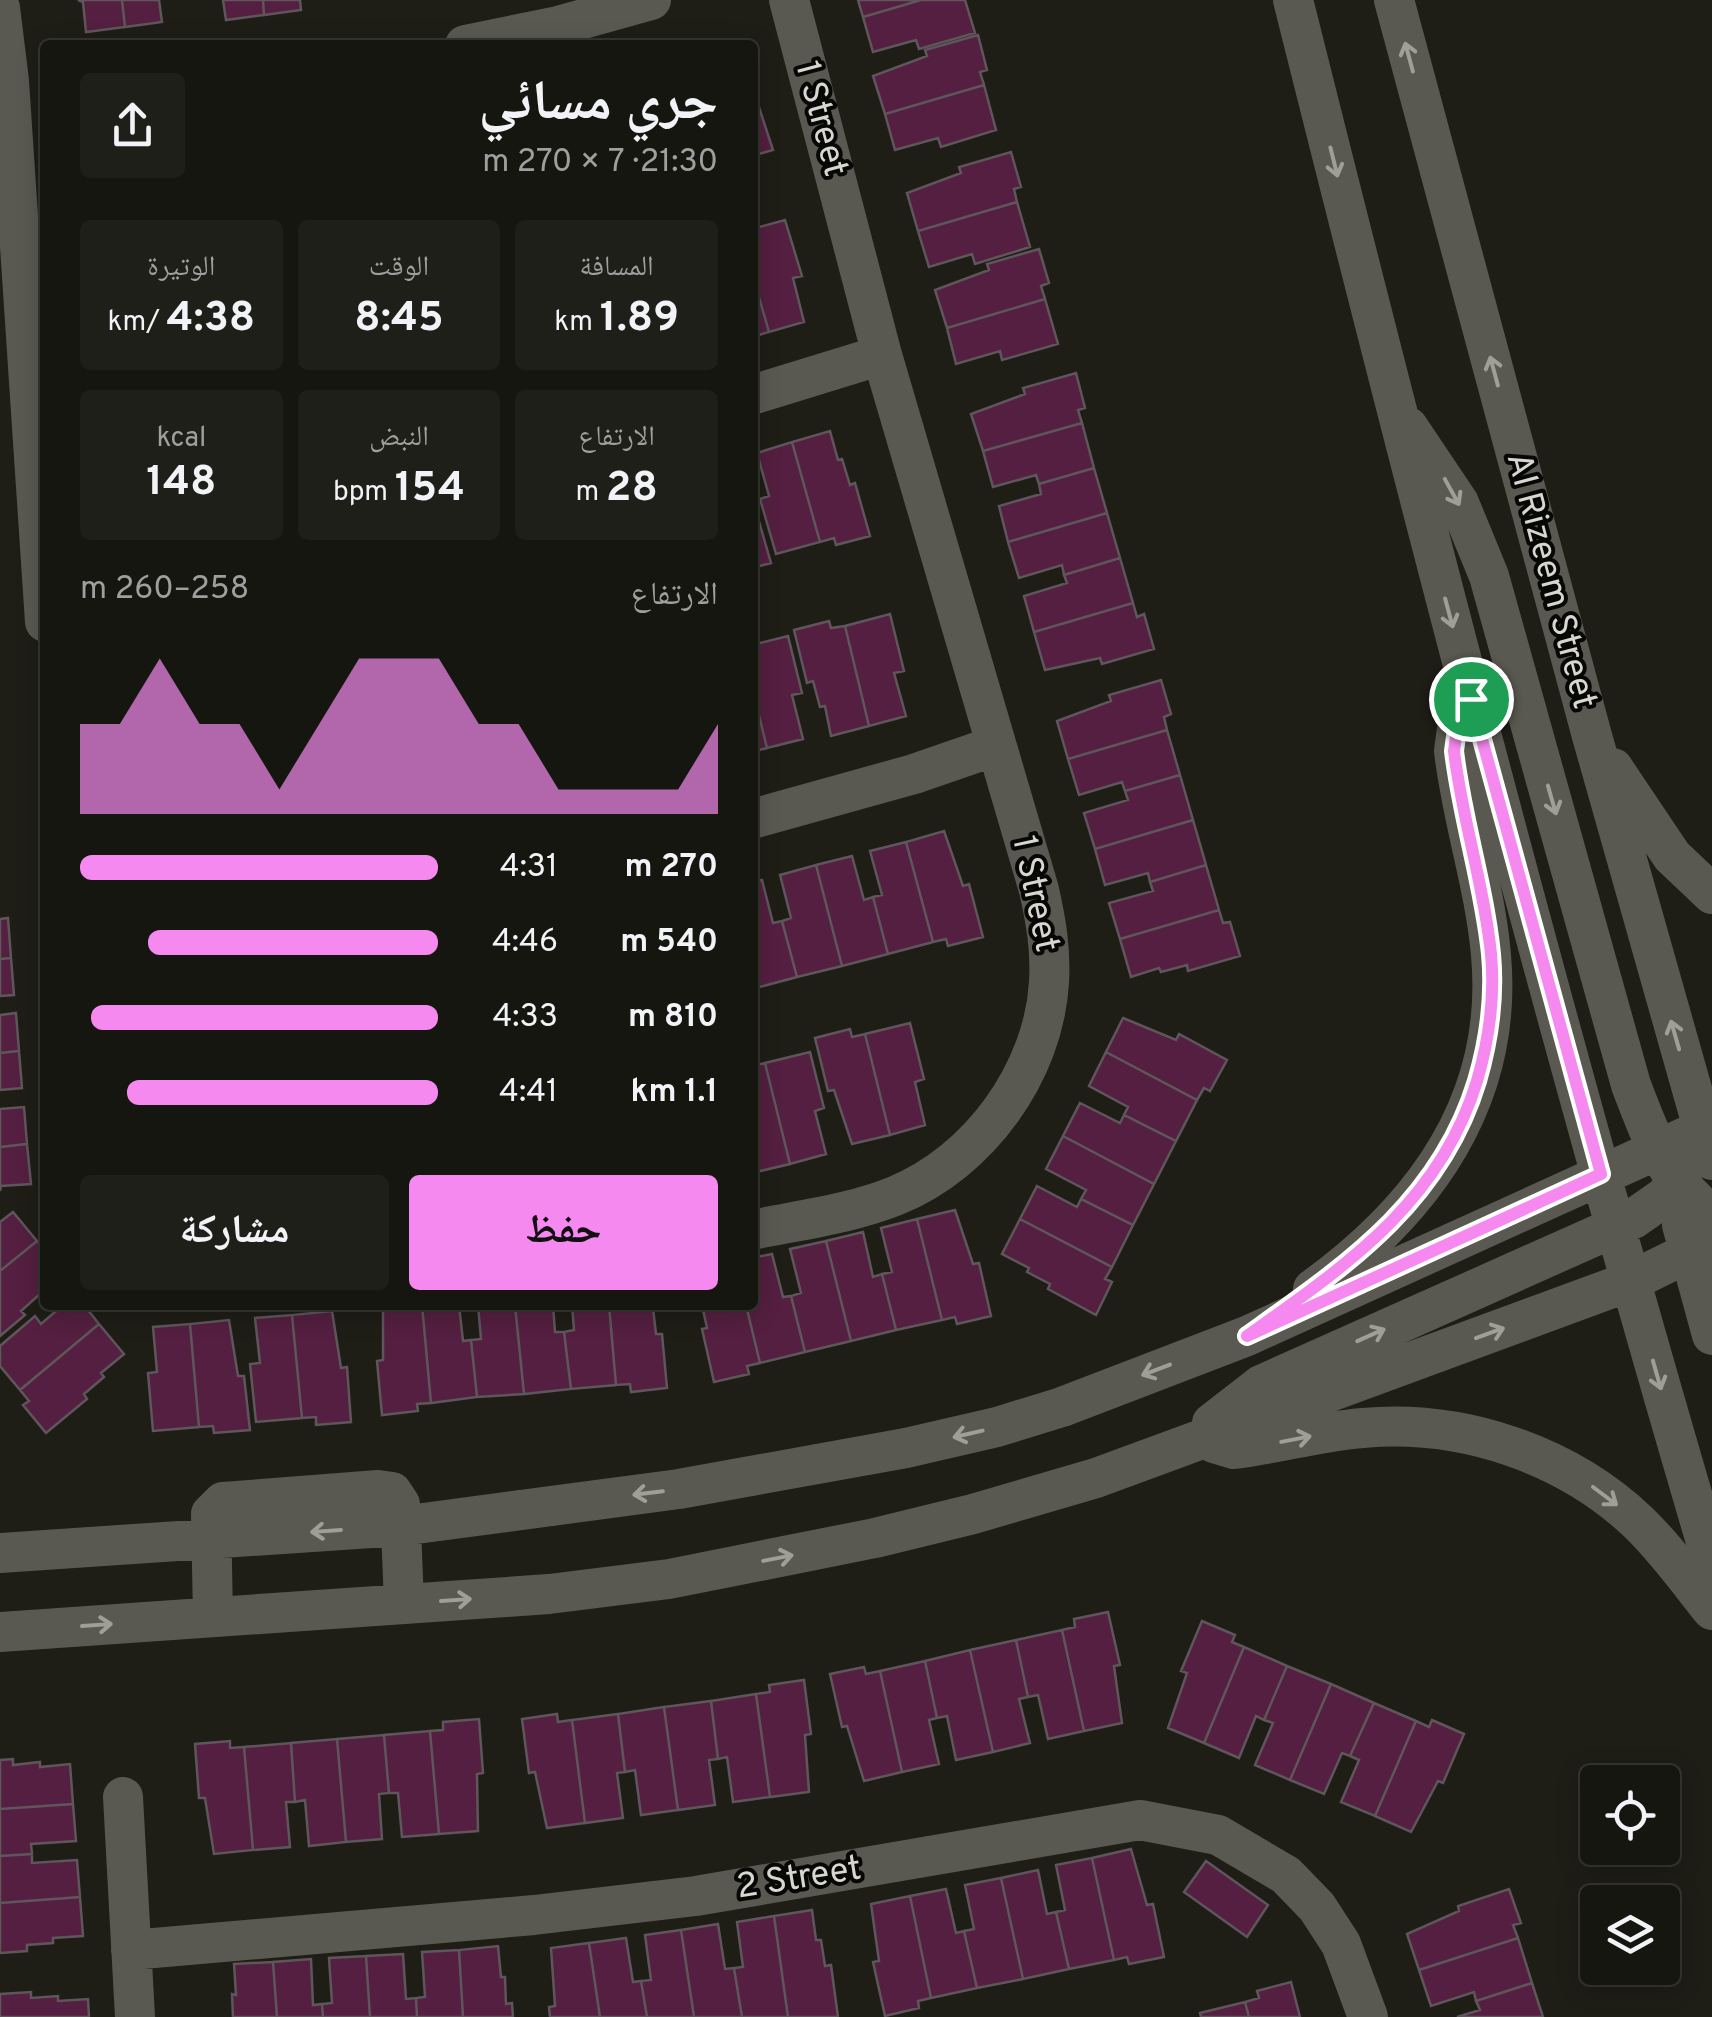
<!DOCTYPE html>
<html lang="ar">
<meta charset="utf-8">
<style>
:root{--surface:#161610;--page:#1f1f19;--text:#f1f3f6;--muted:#9e9f9f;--line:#353530;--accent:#f589ef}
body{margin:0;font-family:Overpass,"Noto Naskh Arabic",sans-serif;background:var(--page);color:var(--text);direction:rtl;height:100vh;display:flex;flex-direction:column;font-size:38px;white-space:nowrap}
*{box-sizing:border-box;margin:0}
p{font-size:32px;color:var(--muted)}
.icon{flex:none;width:55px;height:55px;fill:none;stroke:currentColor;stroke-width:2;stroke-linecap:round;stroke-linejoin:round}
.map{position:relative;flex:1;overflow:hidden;direction:ltr}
.panel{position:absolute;left:40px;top:40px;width:718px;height:1270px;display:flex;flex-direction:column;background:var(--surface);border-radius:10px;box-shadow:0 5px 25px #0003,0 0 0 2px var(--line);direction:rtl}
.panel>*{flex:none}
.fabs{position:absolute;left:1580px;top:1765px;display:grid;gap:20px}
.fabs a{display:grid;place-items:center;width:100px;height:100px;border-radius:10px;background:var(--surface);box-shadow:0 5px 25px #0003,0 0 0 2px var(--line);font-size:50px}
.pin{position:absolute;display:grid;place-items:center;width:85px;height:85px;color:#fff;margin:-42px;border:5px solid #fff;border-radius:50%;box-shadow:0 2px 10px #0007}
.round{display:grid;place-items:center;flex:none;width:105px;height:105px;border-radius:10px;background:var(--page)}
.headline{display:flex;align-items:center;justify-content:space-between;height:170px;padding:0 40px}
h1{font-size:55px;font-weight:700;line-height:75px}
.metrics{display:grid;grid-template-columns:repeat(3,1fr);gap:15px;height:170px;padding:10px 40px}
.metrics div{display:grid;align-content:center;border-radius:10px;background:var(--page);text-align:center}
.metrics b{font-size:42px;font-weight:700}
.metrics small{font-size:28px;font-weight:400}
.metrics p{font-size:28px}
.chart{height:280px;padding:20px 40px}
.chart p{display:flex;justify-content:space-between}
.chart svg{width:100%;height:180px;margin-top:10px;fill:var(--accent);opacity:.7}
.primary-button{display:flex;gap:20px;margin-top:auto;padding:20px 40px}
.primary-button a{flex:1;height:115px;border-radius:10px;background:var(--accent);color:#111;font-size:40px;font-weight:700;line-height:115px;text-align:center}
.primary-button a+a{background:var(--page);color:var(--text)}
ul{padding:0 40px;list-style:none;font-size:32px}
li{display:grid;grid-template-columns:160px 120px 1fr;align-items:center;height:75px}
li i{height:25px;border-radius:12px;background:var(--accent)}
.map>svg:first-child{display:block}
.building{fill:#541f40;stroke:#5e565a;stroke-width:2.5}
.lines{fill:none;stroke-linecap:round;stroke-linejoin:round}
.minor{stroke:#5a5951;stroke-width:40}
.oneway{stroke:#9f9e97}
.route-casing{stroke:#fff;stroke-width:20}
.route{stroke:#f589ef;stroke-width:12}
.labels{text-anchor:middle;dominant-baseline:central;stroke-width:8;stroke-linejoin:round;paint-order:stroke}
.street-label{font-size:35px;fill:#d7d6d1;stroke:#070705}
</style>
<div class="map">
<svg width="1712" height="2017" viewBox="0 0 1712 2017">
<rect width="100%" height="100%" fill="#1e1d16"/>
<path class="building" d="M 78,0 L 122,0 L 125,27 L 86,32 L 83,2 Z
M 122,0 L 159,0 L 162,22 L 125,27 Z
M 223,0 L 263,0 L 264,15 L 226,20 Z
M 263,0 L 300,0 L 301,10 L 264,15 Z
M 858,0 L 921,0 L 863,17 Z
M 921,0 L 965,0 L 975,33 L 919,49 L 916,40 L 873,52 L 863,17 Z
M 978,35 L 987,70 L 980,72 L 984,85 L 885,114 L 873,76 L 927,56 L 925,50 Z
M 984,85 L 996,130 L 941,147 L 938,138 L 895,150 L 885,114 Z
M 756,98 L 773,150 L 752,156 L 752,99 Z
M 1011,152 L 1021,187 L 1014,189 L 1017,202 L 918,231 L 907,193 L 961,173 L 959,167 Z
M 1017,202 L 1030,247 L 975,264 L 972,254 L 929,267 L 918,231 Z
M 785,220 L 802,276 L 793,278 L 804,322 L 769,332 L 752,273 L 752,229 Z
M 1039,249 L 1049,283 L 1041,286 L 1045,299 L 947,328 L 935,290 L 989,270 L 987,264 Z
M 752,273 L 769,332 L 752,337 Z
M 1045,299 L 1058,344 L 1002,360 L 1000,351 L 956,364 L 947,328 Z
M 1076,373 L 1085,408 L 1078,410 L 1082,423 L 983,451 L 971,414 L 1025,394 L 1023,388 Z
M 1082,423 L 1094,468 L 1039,484 L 1036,475 L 993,487 L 983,451 Z
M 830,431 L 838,460 L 842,459 L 850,485 L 855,483 L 870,536 L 836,545 L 834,538 L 820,542 L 792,442 Z
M 792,442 L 820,542 L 776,554 L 760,499 L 769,496 L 757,453 Z
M 1094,468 L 1107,513 L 1008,542 L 999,506 L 1041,494 L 1039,484 Z
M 756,511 L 771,563 L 752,568 L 752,512 Z
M 1107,513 L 1120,558 L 1064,575 L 1062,565 L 1019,578 L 1008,542 Z
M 1120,558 L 1133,603 L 1034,632 L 1024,596 L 1067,583 L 1064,575 Z
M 1133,603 L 1137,617 L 1144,614 L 1154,649 L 1102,664 L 1100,658 L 1045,670 L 1034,632 Z
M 890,614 L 904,671 L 894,673 L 906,716 L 869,726 L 845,626 Z
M 829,621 L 831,628 L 845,626 L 869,726 L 831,736 L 825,706 L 820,707 L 813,681 L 807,683 L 794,630 Z
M 788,636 L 802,693 L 792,695 L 803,739 L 767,748 L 752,687 L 752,645 Z
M 1161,680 L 1171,714 L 1164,717 L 1167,730 L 1068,759 L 1057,721 L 1111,701 L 1109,695 Z
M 752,687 L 767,748 L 752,752 Z
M 1167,730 L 1180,775 L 1125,791 L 1122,782 L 1079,795 L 1068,759 Z
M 1180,775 L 1193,820 L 1095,849 L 1084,813 L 1128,800 L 1125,791 Z
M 1193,820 L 1206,865 L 1150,882 L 1148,873 L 1105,885 L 1095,849 Z
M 944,831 L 963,886 L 969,884 L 983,937 L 948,946 L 946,939 L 933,942 L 906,842 Z
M 906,842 L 933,942 L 888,954 L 873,897 L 882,895 L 870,851 Z
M 852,856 L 864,900 L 873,897 L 888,954 L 842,966 L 816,865 Z
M 816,865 L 842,966 L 797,977 L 782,921 L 791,918 L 780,875 Z
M 1206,865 L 1219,910 L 1120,939 L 1109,903 L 1153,891 L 1150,882 Z
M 762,880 L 773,923 L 782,921 L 797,977 L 752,989 L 752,882 Z
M 1219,910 L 1223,923 L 1230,922 L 1240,956 L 1188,971 L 1187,965 L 1161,972 L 1159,968 L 1131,977 L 1120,939 Z
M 8,918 L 11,958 L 0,959 L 0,919 Z
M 11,958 L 14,995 L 0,996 L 0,959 Z
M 16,1013 L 19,1051 L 0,1053 L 0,1015 Z
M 1123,1018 L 1176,1040 L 1179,1034 L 1227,1060 L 1210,1091 L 1204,1088 L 1197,1100 L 1106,1052 Z
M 910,1023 L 924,1079 L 915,1082 L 925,1125 L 890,1135 L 865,1034 Z
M 850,1029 L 852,1037 L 865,1034 L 890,1135 L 852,1144 L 834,1090 L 828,1091 L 815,1038 Z
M 19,1051 L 22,1088 L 0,1090 L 0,1053 Z
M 810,1052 L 824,1108 L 815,1111 L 826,1154 L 790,1164 L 765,1063 Z
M 1106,1052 L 1197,1100 L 1176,1141 L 1124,1115 L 1128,1107 L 1089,1086 Z
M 765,1063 L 790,1164 L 752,1173 L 752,1066 Z
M 1080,1103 L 1120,1123 L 1124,1115 L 1176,1141 L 1154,1184 L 1063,1136 Z
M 24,1107 L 27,1144 L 0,1147 L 0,1109 Z
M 1063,1136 L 1154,1184 L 1133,1225 L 1081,1199 L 1086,1190 L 1046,1169 Z
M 27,1144 L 31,1184 L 1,1186 L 0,1191 L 0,1147 Z
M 1037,1186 L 1077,1207 L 1081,1199 L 1133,1225 L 1112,1267 L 1020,1219 Z
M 955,1210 L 973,1264 L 979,1263 L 991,1316 L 957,1324 L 955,1317 L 942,1320 L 917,1219 Z
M 13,1212 L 37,1241 L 0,1271 L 0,1222 Z
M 917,1219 L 942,1320 L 896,1330 L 882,1274 L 892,1272 L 881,1228 Z
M 1020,1219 L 1112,1267 L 1105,1279 L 1112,1282 L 1096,1315 L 1048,1289 L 1050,1284 L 1027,1272 L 1029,1268 L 1002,1254 Z
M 863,1232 L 873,1277 L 882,1274 L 896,1330 L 851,1341 L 826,1241 Z
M 37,1241 L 45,1250 L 45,1285 L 39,1290 L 41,1293 L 21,1311 L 25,1315 L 0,1336 L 0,1271 Z
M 826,1241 L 851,1341 L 805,1352 L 791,1296 L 801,1293 L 790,1249 Z
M 772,1254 L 783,1297 L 791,1296 L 805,1352 L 760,1363 L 746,1305 L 752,1305 L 752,1258 Z
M 63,1305 L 84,1305 L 99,1324 L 20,1390 L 0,1366 L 0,1346 L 35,1316 L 41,1324 Z
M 383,1305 L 422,1305 L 431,1403 L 417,1404 L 418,1411 L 382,1415 L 377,1361 L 383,1360 Z
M 422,1305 L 459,1305 L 463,1341 L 471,1340 L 477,1397 L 431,1403 Z
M 478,1305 L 515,1305 L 524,1394 L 477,1397 L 471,1340 L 481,1339 Z
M 515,1305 L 553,1305 L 555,1332 L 564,1332 L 571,1389 L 524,1394 Z
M 572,1305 L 609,1305 L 616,1385 L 571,1389 L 564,1332 L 574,1330 Z
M 609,1305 L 653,1308 L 656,1334 L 662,1334 L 667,1388 L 631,1392 L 630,1384 L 616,1385 Z
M 702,1305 L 746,1305 L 760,1363 L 747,1366 L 749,1374 L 714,1382 L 702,1329 L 707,1328 Z
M 332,1311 L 341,1368 L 347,1367 L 351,1422 L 316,1425 L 316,1417 L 302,1418 L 292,1315 Z
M 292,1315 L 302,1418 L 256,1422 L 250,1364 L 260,1363 L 255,1318 Z
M 229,1320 L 238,1376 L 244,1376 L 250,1430 L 214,1433 L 213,1426 L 199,1427 L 190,1324 Z
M 99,1324 L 124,1354 L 101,1373 L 104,1377 L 84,1394 L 87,1399 L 46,1433 L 23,1405 L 29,1401 L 20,1390 Z
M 190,1324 L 199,1427 L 153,1431 L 148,1373 L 157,1372 L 153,1327 Z
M 1108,1612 L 1120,1665 L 1114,1666 L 1122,1723 L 1084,1731 L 1062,1630 L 1075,1627 L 1074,1619 Z
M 1202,1621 L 1235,1635 L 1232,1642 L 1244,1647 L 1204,1743 L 1168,1728 L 1187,1673 L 1181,1671 Z
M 1062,1630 L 1084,1731 L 1048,1739 L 1038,1695 L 1028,1697 L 1016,1640 Z
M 1016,1640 L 1028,1697 L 1019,1699 L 1030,1743 L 993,1752 L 970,1650 Z
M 1244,1647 L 1287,1666 L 1264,1720 L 1256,1716 L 1239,1758 L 1204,1743 Z
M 970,1650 L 993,1752 L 956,1760 L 947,1716 L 937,1718 L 925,1661 Z
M 925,1661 L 937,1718 L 929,1720 L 939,1764 L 902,1772 L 880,1671 Z
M 1287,1666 L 1331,1684 L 1290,1780 L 1255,1765 L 1273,1723 L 1264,1720 Z
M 864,1667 L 866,1674 L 880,1671 L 902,1772 L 864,1781 L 847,1726 L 842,1727 L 830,1674 Z
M 804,1680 L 811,1734 L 805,1735 L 809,1792 L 770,1797 L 756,1694 L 770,1692 L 769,1685 Z
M 1331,1684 L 1374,1703 L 1350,1756 L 1342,1753 L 1324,1794 L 1290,1780 Z
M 756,1694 L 770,1797 L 733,1802 L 727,1757 L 718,1759 L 711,1701 Z
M 711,1701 L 718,1759 L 709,1760 L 715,1805 L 678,1810 L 664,1707 Z
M 1374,1703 L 1416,1721 L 1375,1816 L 1341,1802 L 1359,1760 L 1350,1756 Z
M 664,1707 L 678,1810 L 641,1815 L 635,1770 L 625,1772 L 618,1714 Z
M 557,1714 L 558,1722 L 572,1720 L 585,1823 L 547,1828 L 535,1772 L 529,1773 L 522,1719 Z
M 618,1714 L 625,1772 L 617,1773 L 623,1818 L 585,1823 L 572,1720 Z
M 479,1719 L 483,1773 L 477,1774 L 478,1831 L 439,1834 L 430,1731 L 443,1730 L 443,1722 Z
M 1432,1720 L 1464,1734 L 1443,1783 L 1438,1781 L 1411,1832 L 1375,1816 L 1416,1721 L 1429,1727 Z
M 430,1731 L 439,1834 L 402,1837 L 398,1793 L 389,1793 L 384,1735 Z
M 384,1735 L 389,1793 L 379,1794 L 382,1839 L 346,1842 L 337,1739 Z
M 337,1739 L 346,1842 L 309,1846 L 305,1800 L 295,1802 L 291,1743 Z
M 230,1741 L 230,1748 L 244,1747 L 253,1850 L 214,1854 L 205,1798 L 199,1798 L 195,1744 Z
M 291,1743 L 295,1802 L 286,1802 L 290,1847 L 253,1850 L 244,1747 Z
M 13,1759 L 13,1765 L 40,1762 L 40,1767 L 70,1764 L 73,1804 L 0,1809 L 0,1760 Z
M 73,1804 L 76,1841 L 31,1844 L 32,1854 L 0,1856 L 0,1809 Z
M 1131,1849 L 1147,1905 L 1153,1904 L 1164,1957 L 1129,1964 L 1127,1957 L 1114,1960 L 1092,1858 Z
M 32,1854 L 32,1863 L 77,1860 L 80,1897 L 0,1903 L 0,1856 Z
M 1092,1858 L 1114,1960 L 1069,1969 L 1056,1912 L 1065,1910 L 1056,1865 Z
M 1206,1861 L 1268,1905 L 1247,1937 L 1184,1892 Z
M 1038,1870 L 1047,1914 L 1056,1912 L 1069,1969 L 1023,1979 L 1001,1878 Z
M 1001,1878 L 1023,1979 L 977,1988 L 964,1931 L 974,1929 L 965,1885 Z
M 946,1889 L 956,1933 L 964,1931 L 977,1988 L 931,1998 L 910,1896 Z
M 1509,1889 L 1521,1923 L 1513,1925 L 1518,1938 L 1419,1970 L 1407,1934 L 1459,1911 L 1458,1906 Z
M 910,1896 L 931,1998 L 918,2001 L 919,2008 L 885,2016 L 873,1962 L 879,1961 L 871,1904 Z
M 80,1897 L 83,1936 L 53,1938 L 53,1943 L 27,1945 L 27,1951 L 0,1953 L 0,1903 Z
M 812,1910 L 816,1940 L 821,1940 L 825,1966 L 831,1965 L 838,2017 L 788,2017 L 774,1916 Z
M 774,1916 L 788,2017 L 742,2017 L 734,1968 L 743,1967 L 737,1922 Z
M 718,1924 L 725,1969 L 734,1968 L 742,2017 L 694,2017 L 681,1930 Z
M 681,1930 L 694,2017 L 647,2017 L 641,1981 L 651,1980 L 645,1935 Z
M 626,1938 L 633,1982 L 641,1981 L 647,2017 L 600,2017 L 589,1943 Z
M 1518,1938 L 1532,1983 L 1476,2001 L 1474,1992 L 1431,2006 L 1419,1970 Z
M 589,1943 L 600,2017 L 550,2017 L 549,2007 L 555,2006 L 551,1948 Z
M 498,1946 L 501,1977 L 505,1977 L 506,2004 L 512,2003 L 513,2017 L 463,2017 L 459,1950 Z
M 459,1950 L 463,2017 L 417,2017 L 416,1998 L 425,1997 L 422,1952 Z
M 403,1954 L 406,1999 L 416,1998 L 417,2017 L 370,2017 L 366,1956 Z
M 366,1956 L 370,2017 L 323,2017 L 322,2004 L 332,2003 L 329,1958 Z
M 311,1959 L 313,2005 L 322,2004 L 323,2017 L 277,2017 L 273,1962 Z
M 273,1962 L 277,2017 L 233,2017 L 232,1994 L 236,1995 L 234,1964 Z
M 1291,1982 L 1300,2017 L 1249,2017 L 1245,2002 L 1259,1998 L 1257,1991 Z
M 1532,1983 L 1543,2017 L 1457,2017 L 1480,2010 L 1476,2001 Z
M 31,1992 L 31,1998 L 58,1996 L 58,2001 L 88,1999 L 89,2017 L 0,2017 L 0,1994 Z
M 1245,2002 L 1249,2017 L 1201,2017 L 1200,2013 Z"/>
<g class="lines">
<path class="minor" d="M 1293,0 C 1424,523 1559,1045 1712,1562
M 1394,0 L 1592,736 L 1712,1160
M 0,8 L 9,81 L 45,622
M 465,45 L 558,26 L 651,0
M 752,395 L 882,355
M 1408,427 L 1459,503 L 1489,576 L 1631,1085 C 1653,1142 1663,1175 1712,1215
M 1613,768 L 1672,856 L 1712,894
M 752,819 L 914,774 L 995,746
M 1682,1225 L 1712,1335
M 752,1230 C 800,1220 850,1214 895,1196 C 979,1162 1044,1072 1049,982 C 1051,950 1046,921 1039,890 L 882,355 L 789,0
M 1313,1289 C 1425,1208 1504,1099 1491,955 C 1485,886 1462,820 1454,751 L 1457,729 L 1471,699
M 1212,1423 L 1261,1385 L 1633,1219 L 1666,1196 L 1688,1161
M 1214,1443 L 1234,1449 C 1277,1444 1320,1431 1363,1428 C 1462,1419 1566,1454 1638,1522 C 1666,1549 1688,1580 1712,1610
M 0,1553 L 401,1526 L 679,1489 L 906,1448 L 997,1427 L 1062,1407 L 1247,1336 L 1712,1125
M 213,1617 L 211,1514 L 223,1502 L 378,1490 L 392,1492 L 400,1504 L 404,1603
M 0,1632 L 549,1594 L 669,1579 L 875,1538 L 973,1514 L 1096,1478 L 1631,1281 L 1712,1241
M 123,1797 L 135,2017
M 131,1950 L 534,1915 L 696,1896 L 1140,1820 L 1218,1835 L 1286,1875 L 1317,1907 L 1341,1944 L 1368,2017"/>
</g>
<defs><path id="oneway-shaft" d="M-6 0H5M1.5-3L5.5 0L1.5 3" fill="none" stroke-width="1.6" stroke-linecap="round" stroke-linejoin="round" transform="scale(2.5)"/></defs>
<g class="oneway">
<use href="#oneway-shaft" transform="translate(1409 57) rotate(-105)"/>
<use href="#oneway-shaft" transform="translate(1334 162) rotate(76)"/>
<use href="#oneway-shaft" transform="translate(1494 371) rotate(-105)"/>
<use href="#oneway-shaft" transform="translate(1452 492) rotate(61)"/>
<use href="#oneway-shaft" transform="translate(1449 613) rotate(75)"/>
<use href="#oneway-shaft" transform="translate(1552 800) rotate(74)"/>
<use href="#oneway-shaft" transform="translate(1675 1035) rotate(-106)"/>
<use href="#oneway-shaft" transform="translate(1490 1333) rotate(-20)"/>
<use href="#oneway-shaft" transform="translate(1371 1335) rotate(-24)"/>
<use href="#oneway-shaft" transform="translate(1156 1370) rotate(159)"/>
<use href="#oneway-shaft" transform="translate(1657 1375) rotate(74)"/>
<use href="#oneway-shaft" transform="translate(968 1434) rotate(167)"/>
<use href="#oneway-shaft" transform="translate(1296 1439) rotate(-11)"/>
<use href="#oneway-shaft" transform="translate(648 1493) rotate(173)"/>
<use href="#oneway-shaft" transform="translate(1605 1496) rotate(37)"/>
<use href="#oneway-shaft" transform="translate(326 1531) rotate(176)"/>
<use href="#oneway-shaft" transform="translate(778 1558) rotate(-11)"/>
<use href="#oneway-shaft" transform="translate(456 1600) rotate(-4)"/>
<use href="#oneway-shaft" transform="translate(97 1625) rotate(-4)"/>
</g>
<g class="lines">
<g class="route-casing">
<path id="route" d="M 1471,699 L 1601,1174 L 1247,1336 C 1345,1266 1440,1203 1477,1081 C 1489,1040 1495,997 1491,954 C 1484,885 1462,819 1454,751 L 1457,729 Z"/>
</g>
<use href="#route" class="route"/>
</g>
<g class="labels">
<g class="street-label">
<text transform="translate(820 119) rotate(75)">1 Street</text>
<text transform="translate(1550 581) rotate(75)">Al Rizeem Street</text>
<text transform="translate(1034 894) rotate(78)">1 Street</text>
<text transform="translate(799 1879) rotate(-9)">2 Street</text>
</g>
</g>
</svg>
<div class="fabs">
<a><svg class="icon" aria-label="locate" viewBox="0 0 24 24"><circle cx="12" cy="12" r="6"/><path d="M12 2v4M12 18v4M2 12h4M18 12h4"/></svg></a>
<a><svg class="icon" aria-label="layers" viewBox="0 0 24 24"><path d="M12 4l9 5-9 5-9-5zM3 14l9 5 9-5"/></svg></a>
</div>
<div class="pin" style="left:1471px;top:699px;background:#1e9e55"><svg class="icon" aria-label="arrive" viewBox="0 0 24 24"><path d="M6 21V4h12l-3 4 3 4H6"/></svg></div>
<section class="panel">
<div class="headline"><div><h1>جري مسائي</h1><p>21:30 · 7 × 270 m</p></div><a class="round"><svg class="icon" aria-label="share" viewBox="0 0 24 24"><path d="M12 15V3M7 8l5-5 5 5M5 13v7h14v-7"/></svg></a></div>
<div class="metrics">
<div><p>المسافة</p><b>1.89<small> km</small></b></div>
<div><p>الوقت</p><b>8:45</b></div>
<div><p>الوتيرة</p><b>4:38<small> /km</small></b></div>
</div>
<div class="metrics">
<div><p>الارتفاع</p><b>28<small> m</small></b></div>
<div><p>النبض</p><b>154<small> bpm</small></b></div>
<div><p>kcal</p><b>148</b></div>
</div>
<div class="chart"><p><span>الارتفاع</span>258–260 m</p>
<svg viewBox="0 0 160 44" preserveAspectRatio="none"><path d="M0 44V22L10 22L20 6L30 22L40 22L50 38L60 22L70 6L80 6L90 6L100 22L110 22L120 38L130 38L140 38L150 38L160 22V44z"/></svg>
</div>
<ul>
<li><b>270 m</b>4:31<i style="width:100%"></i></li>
<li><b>540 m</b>4:46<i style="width:81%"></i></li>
<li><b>810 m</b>4:33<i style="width:97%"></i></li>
<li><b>1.1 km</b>4:41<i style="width:87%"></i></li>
</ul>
<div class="primary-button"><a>حفظ</a><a>مشاركة</a></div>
</section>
</div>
